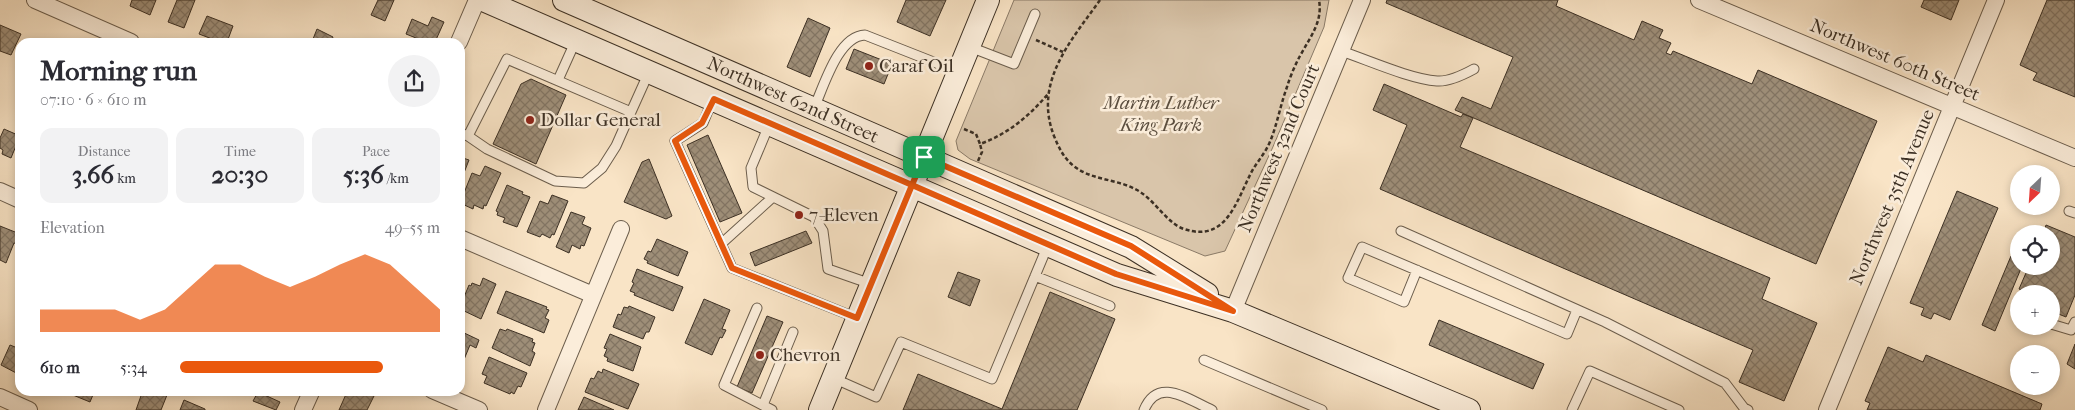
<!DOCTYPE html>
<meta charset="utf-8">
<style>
:root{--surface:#fff;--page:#f2f2f3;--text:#2b2b33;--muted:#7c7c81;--accent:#ea580c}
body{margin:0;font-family:"IM FELL French Canon",serif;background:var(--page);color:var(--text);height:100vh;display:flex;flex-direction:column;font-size:19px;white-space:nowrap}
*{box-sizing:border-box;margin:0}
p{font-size:16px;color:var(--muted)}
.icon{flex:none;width:28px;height:28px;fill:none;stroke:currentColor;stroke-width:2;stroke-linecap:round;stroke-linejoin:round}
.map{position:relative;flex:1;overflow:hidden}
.drawer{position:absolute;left:15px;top:38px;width:450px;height:358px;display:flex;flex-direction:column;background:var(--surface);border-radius:15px;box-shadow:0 2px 8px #0003}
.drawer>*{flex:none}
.needle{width:32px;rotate:205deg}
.tools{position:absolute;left:2010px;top:165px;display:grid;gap:10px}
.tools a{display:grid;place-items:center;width:50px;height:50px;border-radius:50%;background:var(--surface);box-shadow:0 2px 8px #0003;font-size:25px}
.pin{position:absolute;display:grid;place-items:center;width:42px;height:42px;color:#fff;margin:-21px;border-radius:10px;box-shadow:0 2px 8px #0006}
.round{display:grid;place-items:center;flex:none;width:52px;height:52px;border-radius:26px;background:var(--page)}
.head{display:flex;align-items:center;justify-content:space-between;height:85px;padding:0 25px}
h1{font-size:28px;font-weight:800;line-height:38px}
.figures{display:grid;grid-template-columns:repeat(3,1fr);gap:8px;height:85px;padding:5px 25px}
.figures div{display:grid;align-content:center;border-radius:12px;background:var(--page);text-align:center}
.figures b{font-size:25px;font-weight:800}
.figures small{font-size:14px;font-weight:400}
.figures p{font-size:14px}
.chart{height:140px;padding:10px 25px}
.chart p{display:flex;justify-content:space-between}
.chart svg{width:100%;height:90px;margin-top:5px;fill:var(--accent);opacity:.7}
ul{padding:0 25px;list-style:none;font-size:16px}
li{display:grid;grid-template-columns:80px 60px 1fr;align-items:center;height:38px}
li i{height:12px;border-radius:6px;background:var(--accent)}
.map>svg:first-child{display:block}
.green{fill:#d9c5aa;stroke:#8a7a67}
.building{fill:url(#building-cross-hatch);stroke:#3c3024}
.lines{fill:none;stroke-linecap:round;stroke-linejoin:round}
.lane-casing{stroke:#6b5d4c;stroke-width:11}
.street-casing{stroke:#6b5d4c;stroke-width:18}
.secondary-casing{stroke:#3c3024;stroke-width:24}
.path{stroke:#3c3024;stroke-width:2.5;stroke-dasharray:4 2.5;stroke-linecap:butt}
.lane{stroke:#fbedda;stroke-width:9}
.street{stroke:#fbedda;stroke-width:16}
.secondary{stroke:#fbedda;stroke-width:22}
.route-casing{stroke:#fff;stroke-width:10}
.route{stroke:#ea580c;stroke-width:6}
.poi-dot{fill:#8f2418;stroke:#fbedda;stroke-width:2}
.labels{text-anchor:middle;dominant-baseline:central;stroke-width:5;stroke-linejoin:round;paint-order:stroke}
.street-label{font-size:19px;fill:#3c3024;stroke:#fbedda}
.poi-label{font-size:19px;fill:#3c3024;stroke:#fbedda;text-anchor:start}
.park-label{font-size:19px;font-style:italic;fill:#5b4e3f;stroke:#fbedda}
</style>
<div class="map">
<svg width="2075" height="410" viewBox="0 0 2075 410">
<defs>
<pattern id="building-cross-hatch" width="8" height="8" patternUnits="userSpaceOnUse" patternTransform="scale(1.25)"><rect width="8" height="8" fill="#9e8e78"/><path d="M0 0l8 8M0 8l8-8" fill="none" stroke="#827462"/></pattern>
</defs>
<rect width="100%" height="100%" fill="#f9e4c6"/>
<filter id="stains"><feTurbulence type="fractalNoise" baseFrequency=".004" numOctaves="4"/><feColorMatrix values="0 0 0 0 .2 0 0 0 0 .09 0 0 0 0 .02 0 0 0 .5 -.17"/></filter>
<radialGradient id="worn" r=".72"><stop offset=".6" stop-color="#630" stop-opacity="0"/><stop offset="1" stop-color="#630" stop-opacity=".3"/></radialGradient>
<path class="green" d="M 1014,0 L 1329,0 L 1324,27 L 1272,149 L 1225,251 L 1205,256 L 970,159 L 958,150 L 956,141 Z"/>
<path class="building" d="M 132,0 L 156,0 L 150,15 L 130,6 Z
M 177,0 L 195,0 L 184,28 L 168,22 Z
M 378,0 L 394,0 L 385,21 L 371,15 Z
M 906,0 L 946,0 L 930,36 L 897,22 Z
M 1387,0 L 1558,0 L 1556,6 L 1634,40 L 1642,21 L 1663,30 L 1659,38 L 1671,43 L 1666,53 L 1671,55 L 1673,51 L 1752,84 L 1758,70 L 1877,121 L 1816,264 L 1455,110 L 1462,97 L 1491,109 L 1513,57 L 1386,3 Z
M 1924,0 L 1959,0 L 1951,20 L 1921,7 Z
M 2047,0 L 2075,0 L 2075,97 L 2033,80 L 2037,73 L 2020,65 Z
M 207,16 L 233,26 L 227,42 L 220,42 L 199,34 Z
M 432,17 L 444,22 L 435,42 L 426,42 L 406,34 L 412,19 L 428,26 Z
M 808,18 L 830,28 L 810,77 L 787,67 Z
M 0,25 L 21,34 L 11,55 L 0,51 Z
M 317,29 L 333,37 L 331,42 L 321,42 L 313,39 Z
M 854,49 L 892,64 L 884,84 L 846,69 Z
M 531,79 L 566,95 L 536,164 L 493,144 L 521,84 Z
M 1384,84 L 1461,117 L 1463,114 L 1473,118 L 1460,147 L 1770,278 L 1762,299 L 1817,323 L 1784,401 L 1739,382 L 1753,350 L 1380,189 L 1407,125 L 1373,110 Z
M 4,129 L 20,136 L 11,158 L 2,154 L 3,150 L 0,148 L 0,138 Z
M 708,135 L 742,213 L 720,222 L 687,145 Z
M 460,157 L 469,160 L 460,183 Z
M 649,159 L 672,216 L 666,219 L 624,202 L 642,162 Z
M 485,166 L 501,173 L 486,206 L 484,205 L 483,209 L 474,205 L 473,209 L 460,203 L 472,173 L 480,176 Z
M 507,185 L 523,192 L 522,194 L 530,197 L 517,227 L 503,222 L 505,218 L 497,215 L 498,212 L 496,211 Z
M 1957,191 L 1998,208 L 1950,320 L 1934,313 L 1931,319 L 1921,315 L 1924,308 L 1910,303 Z
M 552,195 L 568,201 L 554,235 L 552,234 L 550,238 L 542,234 L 540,237 L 527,232 L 540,201 L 548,204 Z
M 571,212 L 585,217 L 582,224 L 591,228 L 584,246 L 581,245 L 580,249 L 572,245 L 569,253 L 556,247 Z
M 2046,225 L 2075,237 L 2075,295 L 2066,317 L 2051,311 L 2051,294 L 2030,294 L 2019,289 L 2029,266 L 2051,266 L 2051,234 L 2043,234 Z
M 0,226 L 20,234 L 18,244 L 14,243 L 6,263 L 0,260 Z
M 806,231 L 812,243 L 755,266 L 750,253 Z
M 657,239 L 688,252 L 678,276 L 647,263 L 648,261 L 644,259 L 648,251 L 651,252 Z
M 2011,256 L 2019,259 L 2019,266 L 2022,266 L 1995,331 L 1982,325 Z
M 637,269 L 683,287 L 673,311 L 634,295 L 635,293 L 630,291 L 634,283 L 632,282 Z
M 958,272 L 980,280 L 970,306 L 948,297 Z
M 483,278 L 496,284 L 481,319 L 460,309 L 460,301 L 462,302 L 469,285 L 471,286 L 472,283 L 480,286 Z
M 506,291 L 547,307 L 546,309 L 549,310 L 545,318 L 549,320 L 544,333 L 497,313 Z
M 1050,292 L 1115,319 L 1077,410 L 903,410 L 918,374 L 1002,409 Z
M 704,299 L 730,310 L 722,329 L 726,330 L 722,338 L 720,337 L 712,355 L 685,343 Z
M 629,306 L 655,317 L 649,332 L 646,332 L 643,339 L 613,327 L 618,314 L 621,315 L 624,307 L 628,308 Z
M 767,316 L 783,322 L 752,393 L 737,387 Z
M 1439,320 L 1544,364 L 1533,389 L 1429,345 Z
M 500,329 L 506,331 L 507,329 L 533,339 L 532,342 L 535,343 L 532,351 L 535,353 L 530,366 L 492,348 Z
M 460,331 L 479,340 L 476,348 L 470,345 L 463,362 L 461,361 L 460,364 Z
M 610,334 L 641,347 L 633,371 L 607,361 L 608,358 L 604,356 L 607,349 L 604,348 Z
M 2075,344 L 2075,369 L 2067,364 Z
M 10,345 L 20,349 L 20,375 L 1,365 Z
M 1888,347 L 1923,362 L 1926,355 L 2042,404 L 2040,410 L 1867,410 L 1870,403 L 1865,401 Z
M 489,357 L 527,373 L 521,387 L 518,386 L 514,394 L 511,392 L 510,394 L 484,383 L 487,376 L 482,374 Z
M 603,369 L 639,384 L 628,409 L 585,392 L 591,378 L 594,379 L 598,371 L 602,373 Z
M 69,390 L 95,390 L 90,402 L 68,393 Z
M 143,390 L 169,390 L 161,410 L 136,410 Z
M 351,390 L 359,393 L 361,390 L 374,396 L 367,410 L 339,410 L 347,392 L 349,393 Z
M 258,392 L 280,402 L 276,410 L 253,401 Z
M 584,397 L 614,410 L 578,410 Z
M 184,400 L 205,409 L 205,410 L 180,410 Z"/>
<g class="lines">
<g class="lane-casing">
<path id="lane" d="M 970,47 L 1014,64 L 1035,14
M 1341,51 C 1368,60 1410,79 1437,81 C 1449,82 1463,75 1474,69
M 558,80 L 576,40
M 713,99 L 703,123 L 675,141 L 732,268 L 857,318
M 814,108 C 824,86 838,36 865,35 L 959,72
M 769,125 L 751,168 L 753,187 L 814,217 L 823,231 L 828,269 L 871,284
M 460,133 L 468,136 L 507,59 L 631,112 L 649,72
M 468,136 L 487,149 L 555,181 L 584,183 L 602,168 L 616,146 L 631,112
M 2069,211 L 2075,213
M 1401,231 L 1605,322 L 1725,383 L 1744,408 L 1748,410
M 721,244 L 773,197
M 1417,270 L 1404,302 L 1348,278 L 1362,247 L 1567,334 L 1577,310
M 1035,276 L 1110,306
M 757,308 L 724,385 L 772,410
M 2051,324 L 2071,330 L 2075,322
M 1204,360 L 1322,410
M 833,378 L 876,397 L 901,342 L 992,379 L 1048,245
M 763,405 L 793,332
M 1144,410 C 1158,376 1187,399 1212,410
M 1572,410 L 1590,371 L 1679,410"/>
</g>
<g class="street-casing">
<path id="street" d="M 35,0 L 131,42
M 1699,0 L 2075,158
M 459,42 L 477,0
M 0,191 L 20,200
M 460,238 L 593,295
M 1233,311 L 1362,0
M 432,390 L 479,410
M 0,397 L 29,410
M 303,410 L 312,390
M 546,410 L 621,229
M 1827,410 L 1996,0"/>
</g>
<g class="secondary-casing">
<path id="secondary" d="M 483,0 L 1117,275 L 1233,311 L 1469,410
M 564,0 L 1131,247 L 1207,294
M 820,410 L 988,0"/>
</g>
<path class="path" d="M 1100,0 C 1071,41 1033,82 1054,136 C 1059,148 1064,159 1075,167 C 1092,180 1116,179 1135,189 C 1154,198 1166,223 1184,229 C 1226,243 1236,202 1251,173 C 1256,163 1264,155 1269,144 C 1277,126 1280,106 1287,87 C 1290,77 1295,65 1300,56 C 1310,37 1323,22 1319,0
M 1036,40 L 1063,52
M 964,129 L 976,134 L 980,144 C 1008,134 1029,116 1048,94
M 978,161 L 982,152 L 980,144"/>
<use href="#lane" class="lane"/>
<use href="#street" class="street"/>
<use href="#secondary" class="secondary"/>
</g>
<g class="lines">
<g class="route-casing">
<path id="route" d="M 924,157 L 912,185 L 714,99 L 702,123 L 675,141 L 732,268 L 857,318 L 912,185 L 1116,274 L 1233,311 L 1131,246 L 924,157"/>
</g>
<use href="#route" class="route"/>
</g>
<g class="poi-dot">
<circle cx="869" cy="66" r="5"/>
<circle cx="530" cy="120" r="5"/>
<circle cx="799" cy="215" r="5"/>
<circle cx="760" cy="355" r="5"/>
</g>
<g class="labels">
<g class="street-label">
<text transform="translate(1895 60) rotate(23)">Northwest 60th Street</text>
<text transform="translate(793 100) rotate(24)">Northwest 62nd Street</text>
<text transform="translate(1279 148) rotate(-67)">Northwest 32nd Court</text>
<text transform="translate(1892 197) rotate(-67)">Northwest 35th Avenue</text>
</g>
<g class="poi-label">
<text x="879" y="66">Caraf Oil</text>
<text x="540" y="120">Dollar General</text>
<text x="809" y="215">7-Eleven</text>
<text x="770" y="355">Chevron</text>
</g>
<g class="park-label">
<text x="1161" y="103">Martin Luther<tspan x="1161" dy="22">King Park</tspan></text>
</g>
</g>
<rect width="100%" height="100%" filter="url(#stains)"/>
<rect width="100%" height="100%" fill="url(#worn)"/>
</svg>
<div class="tools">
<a><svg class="needle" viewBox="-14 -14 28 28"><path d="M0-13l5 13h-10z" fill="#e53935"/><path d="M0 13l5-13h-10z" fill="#7c7c81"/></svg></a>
<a><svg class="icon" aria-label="locate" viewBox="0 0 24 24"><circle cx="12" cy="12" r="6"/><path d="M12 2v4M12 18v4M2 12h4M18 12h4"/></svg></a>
<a>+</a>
<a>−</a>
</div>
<div class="pin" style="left:924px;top:157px;background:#1e9e55"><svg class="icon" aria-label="arrive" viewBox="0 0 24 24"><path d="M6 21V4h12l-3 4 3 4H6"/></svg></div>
<section class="drawer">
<div class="head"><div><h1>Morning run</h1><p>07:10 · 6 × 610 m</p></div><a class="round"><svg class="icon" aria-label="share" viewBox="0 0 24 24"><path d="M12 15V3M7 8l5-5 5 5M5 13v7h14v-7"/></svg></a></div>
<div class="figures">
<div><p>Distance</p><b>3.66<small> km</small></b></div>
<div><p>Time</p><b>20:30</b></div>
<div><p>Pace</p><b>5:36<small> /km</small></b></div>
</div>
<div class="chart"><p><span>Elevation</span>49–55 m</p>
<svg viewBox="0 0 160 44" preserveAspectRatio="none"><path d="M0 44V33L10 33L20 33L30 33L40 38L50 33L60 22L70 11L80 11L90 17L100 22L110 17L120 11L130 6L140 11L150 22L160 33V44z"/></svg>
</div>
<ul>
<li><b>610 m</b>5:34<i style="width:78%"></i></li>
</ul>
</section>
</div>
